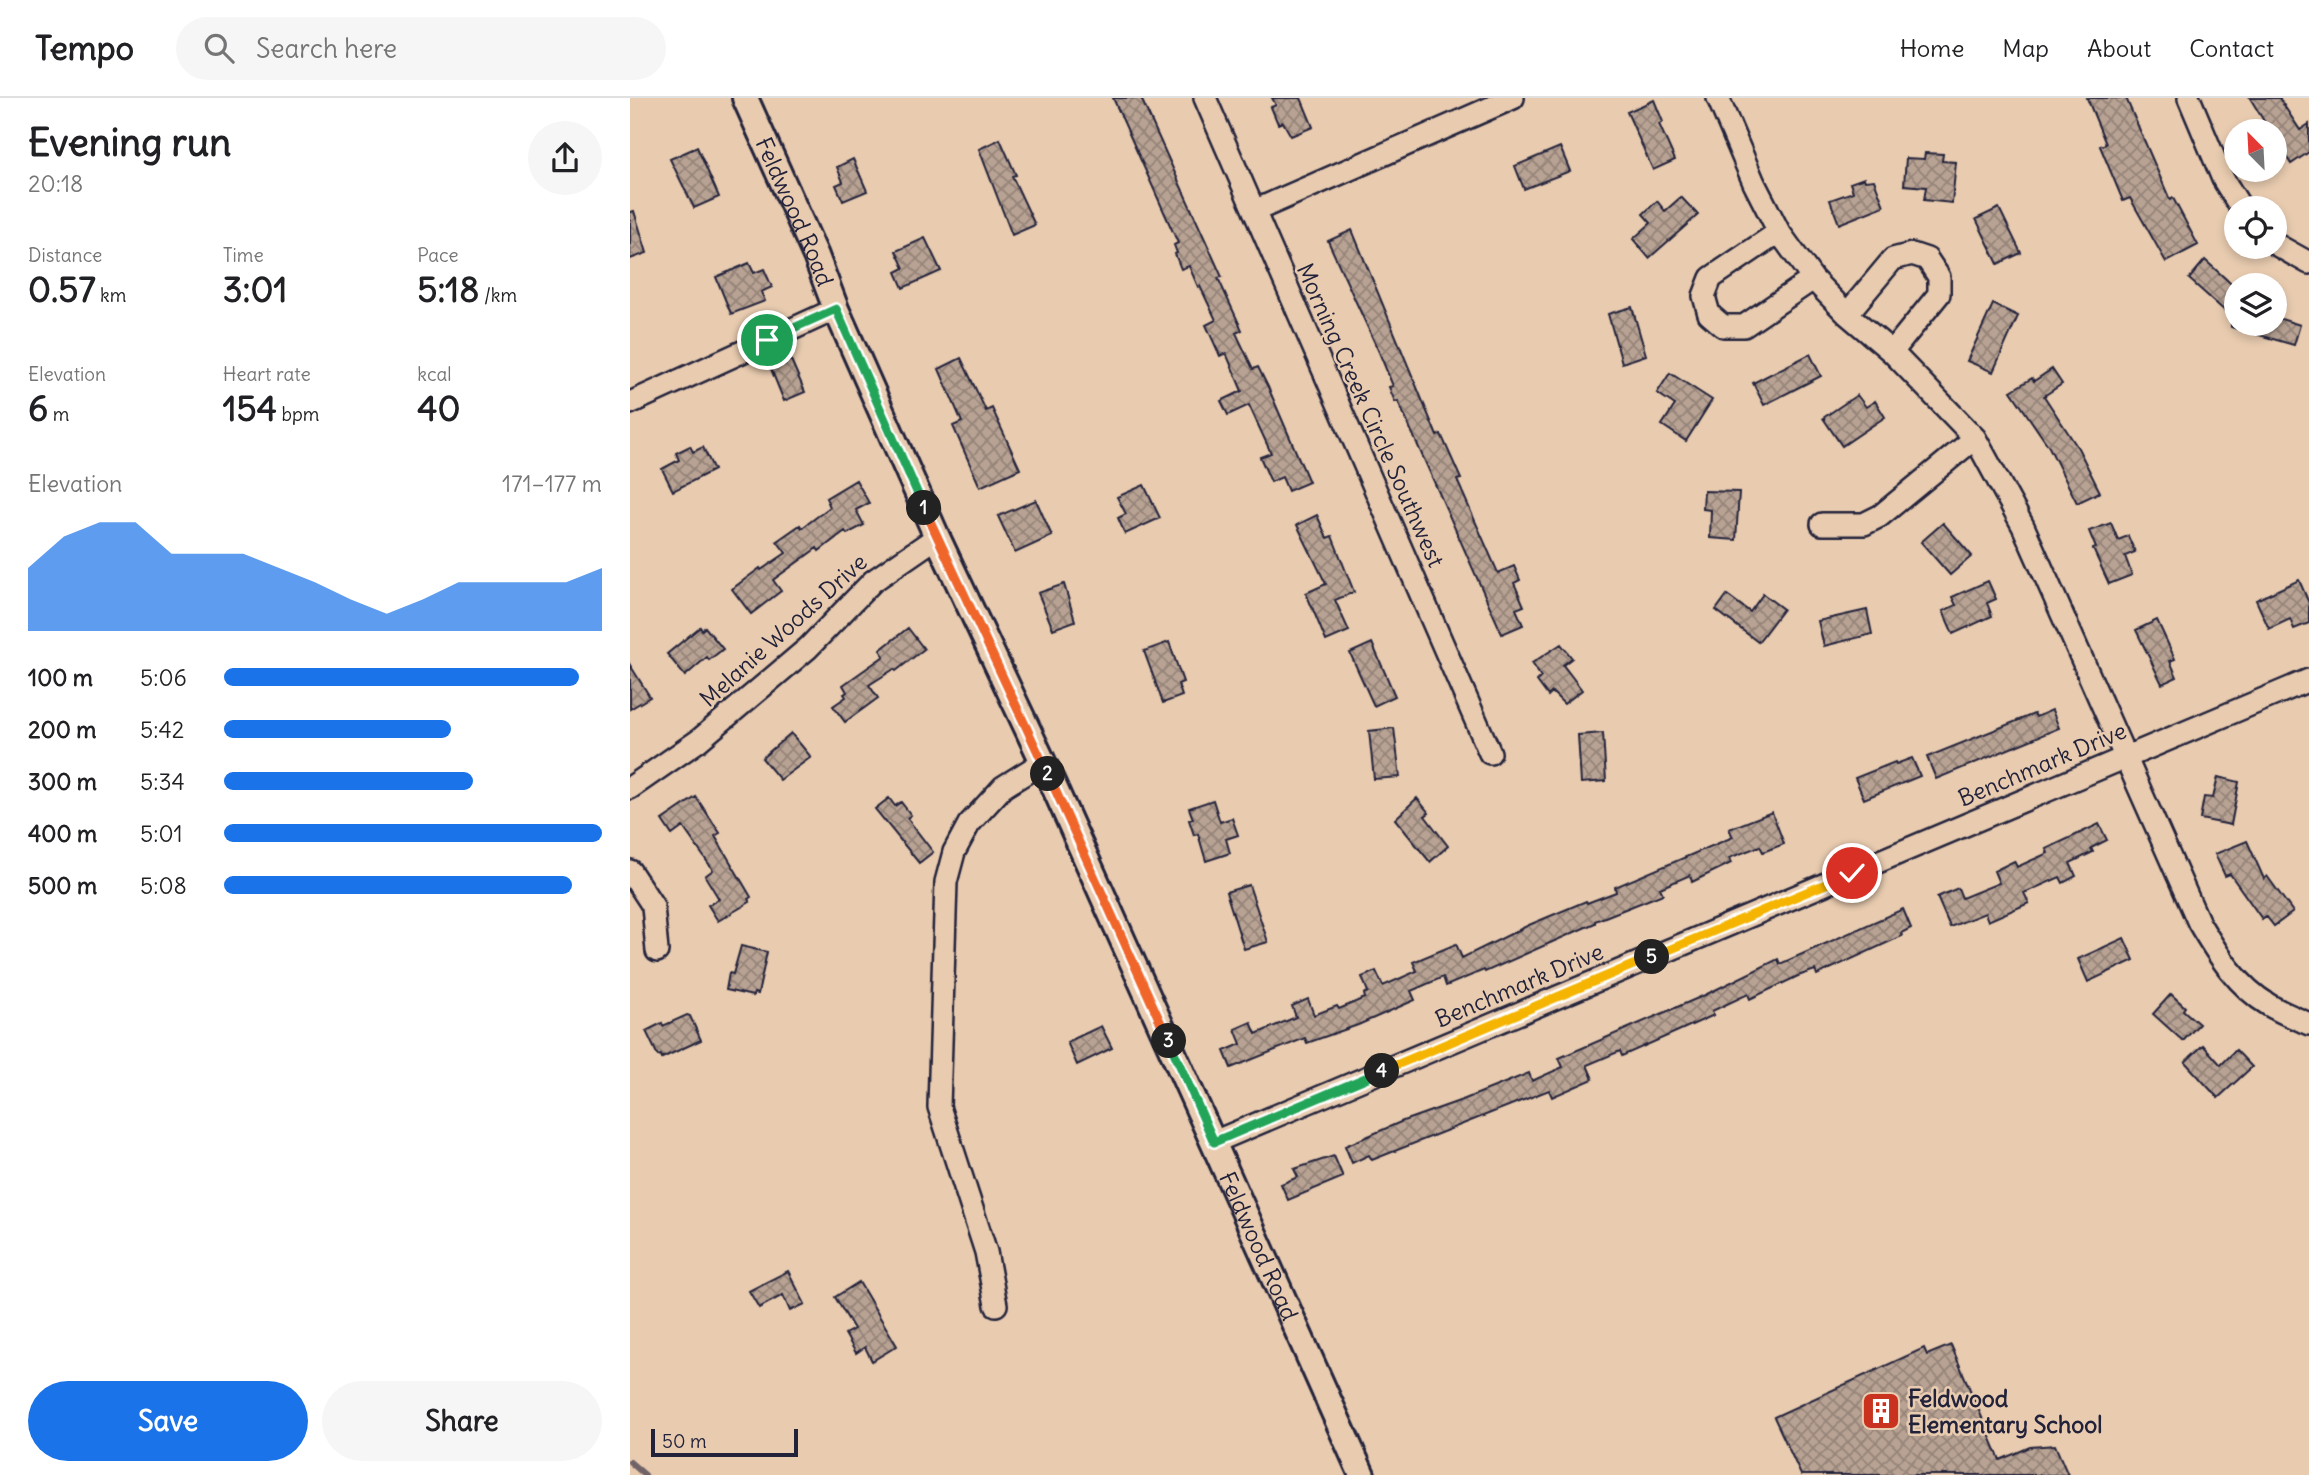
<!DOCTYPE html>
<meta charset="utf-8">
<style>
:root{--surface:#fff;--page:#f6f6f6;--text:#202124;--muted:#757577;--line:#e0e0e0;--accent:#1a73e8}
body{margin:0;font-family:Delius,sans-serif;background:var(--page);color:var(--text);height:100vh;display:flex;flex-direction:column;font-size:26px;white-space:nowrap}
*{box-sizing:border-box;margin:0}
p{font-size:23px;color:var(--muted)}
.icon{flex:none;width:38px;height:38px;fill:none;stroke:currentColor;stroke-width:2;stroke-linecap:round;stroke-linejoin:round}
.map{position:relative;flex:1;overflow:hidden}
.panel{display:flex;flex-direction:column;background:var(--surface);width:630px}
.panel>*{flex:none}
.needle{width:46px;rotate:336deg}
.fabs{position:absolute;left:1594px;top:21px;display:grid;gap:14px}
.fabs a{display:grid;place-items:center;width:63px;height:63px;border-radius:50%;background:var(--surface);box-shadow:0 4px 10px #0003;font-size:35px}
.scale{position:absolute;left:21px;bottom:18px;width:147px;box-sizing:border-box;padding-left:7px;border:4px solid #22223b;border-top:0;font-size:19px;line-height:24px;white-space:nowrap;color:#22223b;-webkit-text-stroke:5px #e9ccb0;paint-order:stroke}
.pin{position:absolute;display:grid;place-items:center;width:60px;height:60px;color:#fff;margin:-30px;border:4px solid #fff;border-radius:50%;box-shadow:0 2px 7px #0007}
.km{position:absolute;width:35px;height:35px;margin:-18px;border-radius:50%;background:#222;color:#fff;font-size:19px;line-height:35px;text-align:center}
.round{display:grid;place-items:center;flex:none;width:74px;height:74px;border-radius:37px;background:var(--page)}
.headline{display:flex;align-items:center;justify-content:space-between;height:119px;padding:0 28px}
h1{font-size:38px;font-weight:700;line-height:52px}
.metrics{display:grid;grid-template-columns:repeat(3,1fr);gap:10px;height:119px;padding:7px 28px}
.metrics div{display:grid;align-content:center}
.metrics b{font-size:35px;font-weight:700}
.metrics small{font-size:19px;font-weight:400}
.metrics p{font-size:19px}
.chart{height:196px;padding:14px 28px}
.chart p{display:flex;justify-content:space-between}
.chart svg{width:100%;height:126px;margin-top:7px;fill:var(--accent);opacity:.7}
.button{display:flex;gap:14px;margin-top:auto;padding:14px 28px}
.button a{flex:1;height:80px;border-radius:42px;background:var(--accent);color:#fff;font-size:28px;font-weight:700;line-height:80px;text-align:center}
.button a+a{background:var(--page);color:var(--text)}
ul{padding:0 28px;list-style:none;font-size:23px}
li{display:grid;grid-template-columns:112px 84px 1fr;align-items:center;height:52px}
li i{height:18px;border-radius:9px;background:var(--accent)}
header{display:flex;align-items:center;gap:42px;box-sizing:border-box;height:98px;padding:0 35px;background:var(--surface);border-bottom:2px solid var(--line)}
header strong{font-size:33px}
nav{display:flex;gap:38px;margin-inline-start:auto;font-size:24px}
.search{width:490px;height:63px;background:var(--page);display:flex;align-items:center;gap:18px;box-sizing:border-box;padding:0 24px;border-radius:38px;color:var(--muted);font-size:26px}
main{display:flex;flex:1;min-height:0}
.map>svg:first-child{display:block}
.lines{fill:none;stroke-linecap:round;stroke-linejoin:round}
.stream{stroke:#6f6468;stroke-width:6}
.building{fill:url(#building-cross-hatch);stroke:#22223b;stroke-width:2}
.minor-casing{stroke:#22223b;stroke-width:26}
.tertiary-casing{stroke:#22223b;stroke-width:30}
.minor{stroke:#e9ccb0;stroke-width:21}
.tertiary{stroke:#e9ccb0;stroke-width:24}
.split-1-casing{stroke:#fff;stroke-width:14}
.split-2-casing{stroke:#fff;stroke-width:14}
.split-3-casing{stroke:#fff;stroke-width:14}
.split-4-casing{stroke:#fff;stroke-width:14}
.split-5-casing{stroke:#fff;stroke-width:14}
.split-6-casing{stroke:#fff;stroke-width:14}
.split-1{stroke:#22a559;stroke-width:9}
.split-2{stroke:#f0652b;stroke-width:9}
.split-3{stroke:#f0652b;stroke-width:9}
.split-4{stroke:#22a559;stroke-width:9}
.split-5{stroke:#f5b400;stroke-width:9}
.split-6{stroke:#f5b400;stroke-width:9}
.labels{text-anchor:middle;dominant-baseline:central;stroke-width:5;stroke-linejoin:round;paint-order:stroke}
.street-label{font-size:23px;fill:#22223b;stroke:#e9ccb0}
.poi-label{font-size:23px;font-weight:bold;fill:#22223b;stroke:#e9ccb0;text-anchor:start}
</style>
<header>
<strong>Tempo</strong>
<div class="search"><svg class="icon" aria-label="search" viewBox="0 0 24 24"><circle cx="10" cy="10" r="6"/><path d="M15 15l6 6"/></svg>Search here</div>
<nav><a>Home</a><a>Map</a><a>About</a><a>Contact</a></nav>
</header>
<main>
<section class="panel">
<div class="headline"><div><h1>Evening run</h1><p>20:18</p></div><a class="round"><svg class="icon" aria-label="share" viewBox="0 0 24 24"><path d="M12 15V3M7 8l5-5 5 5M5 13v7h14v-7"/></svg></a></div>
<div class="metrics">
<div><p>Distance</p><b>0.57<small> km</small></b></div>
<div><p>Time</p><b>3:01</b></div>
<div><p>Pace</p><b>5:18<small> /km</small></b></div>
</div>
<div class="metrics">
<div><p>Elevation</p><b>6<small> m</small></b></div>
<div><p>Heart rate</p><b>154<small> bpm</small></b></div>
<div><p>kcal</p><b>40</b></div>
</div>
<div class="chart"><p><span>Elevation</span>171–177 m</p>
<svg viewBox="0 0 160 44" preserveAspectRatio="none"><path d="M0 44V22L10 11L20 6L30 6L40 17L50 17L60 17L70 22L80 27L90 33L100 38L110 33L120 27L130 27L140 27L150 27L160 22V44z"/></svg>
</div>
<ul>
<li><b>100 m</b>5:06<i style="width:94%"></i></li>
<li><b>200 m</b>5:42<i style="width:60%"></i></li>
<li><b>300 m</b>5:34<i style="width:66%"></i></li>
<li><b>400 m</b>5:01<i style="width:100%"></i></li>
<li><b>500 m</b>5:08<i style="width:92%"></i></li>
</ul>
<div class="button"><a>Save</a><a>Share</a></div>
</section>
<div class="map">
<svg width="1679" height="1377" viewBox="0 0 1679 1377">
<defs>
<pattern id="building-cross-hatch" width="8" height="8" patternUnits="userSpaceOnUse" patternTransform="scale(1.75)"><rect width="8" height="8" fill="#b8a293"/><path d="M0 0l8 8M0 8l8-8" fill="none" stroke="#958479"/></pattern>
</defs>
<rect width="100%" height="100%" fill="#e9ccb0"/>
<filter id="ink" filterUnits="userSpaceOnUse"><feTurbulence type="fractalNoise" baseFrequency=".0143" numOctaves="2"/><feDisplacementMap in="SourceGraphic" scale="14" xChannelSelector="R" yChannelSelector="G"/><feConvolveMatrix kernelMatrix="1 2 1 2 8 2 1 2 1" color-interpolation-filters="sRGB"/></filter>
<g filter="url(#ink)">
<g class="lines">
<path class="stream" d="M 0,1364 L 15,1377"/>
</g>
<path class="building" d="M 483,0 L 511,0 L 592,179 L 588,180 L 612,232 L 606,235 L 623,271 L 628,269 L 638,289 L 679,384 L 658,393 L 652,379 L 641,384 L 630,359 L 641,355 L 619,307 L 598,317 L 591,303 L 612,293 L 596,255 L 590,258 L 576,227 L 586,222 L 570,188 L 568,189 L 559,168 L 551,171 L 545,156 L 547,155 L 544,147 L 548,145 Z
M 642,0 L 671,0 L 683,29 L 661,38 L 653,24 L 648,26 L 641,9 L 646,7 Z
M 1457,0 L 1496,0 L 1540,102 L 1543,100 L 1568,147 L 1536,164 L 1500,100 L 1493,103 L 1470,48 L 1476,46 Z
M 1620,0 L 1649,0 L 1670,32 L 1679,26 L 1679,54 L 1661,66 L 1645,41 L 1645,33 L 1640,33 Z
M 1024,2 L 1033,24 L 1029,26 L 1045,62 L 1023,72 L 997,14 Z
M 370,41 L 386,77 L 382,78 L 405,127 L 382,137 L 349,51 Z
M 67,49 L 89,99 L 64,110 L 40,61 Z
M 930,49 L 940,73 L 894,91 L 885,68 Z
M 1295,55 L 1313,56 L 1312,63 L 1326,64 L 1322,105 L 1294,102 L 1296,89 L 1274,87 L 1276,60 L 1294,61 Z
M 223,61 L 237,93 L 213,103 L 206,87 L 213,84 L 207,69 Z
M 1234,80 L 1235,83 L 1244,82 L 1254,108 L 1209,126 L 1200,102 L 1223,94 L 1220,85 Z
M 1051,99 L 1068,117 L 1019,160 L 1003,141 L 1021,125 L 1013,116 L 1027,103 L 1035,113 Z
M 1369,110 L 1391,155 L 1368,166 L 1346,121 Z
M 4,113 L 17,155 L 0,161 L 0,114 Z
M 722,132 L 807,338 L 811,336 L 831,381 L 827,382 L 868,475 L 884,468 L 890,482 L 884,485 L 894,508 L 886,511 L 893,527 L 872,536 L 768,303 L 765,304 L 759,289 L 763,288 L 749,254 L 698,143 Z
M 295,140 L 311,173 L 273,190 L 266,174 L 274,170 L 266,153 Z
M 1575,162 L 1606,190 L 1606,202 L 1596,214 L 1559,181 Z
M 119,165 L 124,175 L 134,171 L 142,189 L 131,194 L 135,203 L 101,216 L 86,179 Z
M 1363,206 L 1388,218 L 1363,274 L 1337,263 Z
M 1002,209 L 1016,257 L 992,265 L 978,216 Z
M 1645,219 L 1670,227 L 1664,247 L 1601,229 L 1601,226 L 1645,226 Z
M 1180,256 L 1191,278 L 1134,307 L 1123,285 Z
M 331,260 L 356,313 L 362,310 L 390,371 L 350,389 L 323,328 L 332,324 L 309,271 Z
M 161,262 L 175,294 L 154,303 L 141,271 Z
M 1422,271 L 1432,286 L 1414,298 L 1448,350 L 1470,394 L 1447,405 L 1419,349 L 1381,293 L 1402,280 L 1404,283 Z
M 1040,275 L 1082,302 L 1056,343 L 1032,327 L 1045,307 L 1027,295 Z
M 1227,297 L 1236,309 L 1245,303 L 1255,319 L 1212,348 L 1193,320 Z
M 60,348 L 63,354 L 73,349 L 84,372 L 43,393 L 32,371 L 49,362 L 46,355 Z
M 226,382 L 239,405 L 226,412 L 234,427 L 217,436 L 215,433 L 189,453 L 187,450 L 143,482 L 151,493 L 121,516 L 102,491 L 130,470 L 131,472 L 156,455 L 147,443 L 170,427 L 172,430 L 200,409 L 196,400 Z
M 514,387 L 530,420 L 495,436 L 488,420 L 496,416 L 487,399 Z
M 1074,393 L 1109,394 L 1106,442 L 1080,440 L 1081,412 L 1073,411 Z
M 406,402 L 422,438 L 385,455 L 368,418 Z
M 687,417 L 697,440 L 702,438 L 724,494 L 705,502 L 719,533 L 696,543 L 676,495 L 696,486 L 667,427 Z
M 1313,425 L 1342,458 L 1320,477 L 1291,444 Z
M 1481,425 L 1488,442 L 1498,438 L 1505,454 L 1495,458 L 1502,477 L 1479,486 L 1463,451 L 1466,450 L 1459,433 Z
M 1669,482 L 1679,505 L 1679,525 L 1664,531 L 1660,521 L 1639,531 L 1626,502 Z
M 1358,483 L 1366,501 L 1357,505 L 1362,518 L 1323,536 L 1313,513 L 1326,507 L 1322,499 Z
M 434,486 L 445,523 L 423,531 L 408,495 Z
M 1133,496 L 1153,511 L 1128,544 L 1086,512 L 1097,497 L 1120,514 Z
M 1237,512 L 1242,536 L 1194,548 L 1188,523 Z
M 1527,522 L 1545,561 L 1540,563 L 1547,579 L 1532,586 L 1506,532 Z
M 70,529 L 72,532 L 75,529 L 93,551 L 79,562 L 77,559 L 55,578 L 37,556 Z
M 278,530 L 294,551 L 266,573 L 264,571 L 239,587 L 248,600 L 215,624 L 203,608 L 216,599 L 214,596 L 217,594 L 213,587 L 254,558 L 250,552 Z
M 539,544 L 553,584 L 548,586 L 552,598 L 533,605 L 514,553 Z
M 742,545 L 765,598 L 744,608 L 720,555 Z
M 931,546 L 942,560 L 933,567 L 952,592 L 934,606 L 922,594 L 918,598 L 907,583 L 911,579 L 902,565 Z
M 0,567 L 20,599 L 0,611 Z
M 1422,612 L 1429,630 L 1306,681 L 1297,659 L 1404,616 L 1406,619 Z
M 764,630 L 770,679 L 744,681 L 739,633 Z
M 161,635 L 181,659 L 150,682 L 132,660 Z
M 973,635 L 976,683 L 951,685 L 948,637 Z
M 1282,660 L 1290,678 L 1234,701 L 1225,680 L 1265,664 L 1266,666 Z
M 1588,679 L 1609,684 L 1601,727 L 1570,721 L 1574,699 L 1583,700 Z
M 66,699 L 90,735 L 85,738 L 121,799 L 118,801 L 120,804 L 88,823 L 78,807 L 89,801 L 75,778 L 83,772 L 53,729 L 42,737 L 32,722 Z
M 259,700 L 265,708 L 271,704 L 281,717 L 277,720 L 303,754 L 289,765 L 245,711 Z
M 787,700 L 799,715 L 795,718 L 818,748 L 800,764 L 765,721 Z
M 583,702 L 590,724 L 602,720 L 608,737 L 596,741 L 600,755 L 576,763 L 568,736 L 564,737 L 559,722 L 563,721 L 559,710 Z
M 1142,714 L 1154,746 L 1133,754 L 1130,748 L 1099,760 L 1101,765 L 1062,784 L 1060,777 L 1030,790 L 1033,796 L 965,823 L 965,825 L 855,874 L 854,872 L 816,888 L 813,879 L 781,893 L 785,902 L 728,927 L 677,945 L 675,940 L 601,970 L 594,953 L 611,946 L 605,931 L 621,924 L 626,936 L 666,919 L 662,908 L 678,901 L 684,917 L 707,908 L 709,911 L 735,900 L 734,896 L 738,894 L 732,879 L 746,873 L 753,888 L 787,873 L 783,864 L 826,846 L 832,860 L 899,827 L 956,803 L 957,805 L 986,794 L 985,789 L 1103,739 L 1099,731 Z
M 1469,726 L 1477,742 L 1461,750 L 1463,754 L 1440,765 L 1446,778 L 1433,785 L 1430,779 L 1394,795 L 1399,805 L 1358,823 L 1355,815 L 1320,829 L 1307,799 L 1328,790 L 1332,800 L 1369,785 L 1364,773 L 1384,763 L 1387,769 L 1418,755 L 1416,751 Z
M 1617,743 L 1634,781 L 1637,778 L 1663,814 L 1644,828 L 1636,818 L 1632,821 L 1600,776 L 1595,778 L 1585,756 Z
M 619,787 L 638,844 L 614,851 L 596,794 Z
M 1273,811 L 1281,830 L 1271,835 L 1272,838 L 1187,877 L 1185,872 L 1168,878 L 1120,901 L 1118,896 L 1082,913 L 1084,917 L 1046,934 L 992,958 L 990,953 L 957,967 L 963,981 L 922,999 L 919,992 L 742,1062 L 739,1057 L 722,1065 L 715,1048 L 773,1023 L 835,1001 L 899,975 L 902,983 L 933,969 L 929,960 L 1075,897 L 1148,861 L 1150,866 Z
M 1494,840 L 1504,862 L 1458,884 L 1448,861 Z
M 111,848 L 137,854 L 128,896 L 124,895 L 123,898 L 96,892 L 99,875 L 103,876 Z
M 1541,896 L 1555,909 L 1553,912 L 1569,926 L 1553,943 L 1523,916 Z
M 57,917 L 60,918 L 71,942 L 32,960 L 31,957 L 28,958 L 16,933 L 32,925 L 33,928 Z
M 471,928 L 482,950 L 447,967 L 437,944 Z
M 1573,947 L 1591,967 L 1606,952 L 1622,969 L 1588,1000 L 1555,964 Z
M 704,1058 L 713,1079 L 658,1102 L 651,1086 L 668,1079 L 664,1071 Z
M 158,1173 L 175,1206 L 160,1213 L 153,1197 L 129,1210 L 119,1193 Z
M 229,1184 L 267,1248 L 242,1263 L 235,1249 L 226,1255 L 215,1236 L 224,1231 L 205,1199 Z
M 1321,1247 L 1370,1362 L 1400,1349 L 1425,1347 L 1438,1377 L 1171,1377 L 1144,1319 L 1294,1250 L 1297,1257 Z"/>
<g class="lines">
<g class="minor-casing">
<path id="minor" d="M 575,0 L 860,655
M 1088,0 L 1124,85 L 1149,134 L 1183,181 L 1217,216 L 1262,254 L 1345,340 L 1393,428 L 1569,825 C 1588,857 1607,888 1639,907 C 1652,915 1666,920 1679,926
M 1559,0 L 1593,81 L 1611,110
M 624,113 L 883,0
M 1149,134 L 1081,180 L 1074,198 L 1079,216 L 1093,228 L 1114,228 L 1183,181
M 1645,146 L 1679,165
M 1217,216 L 1263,161 L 1282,156 L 1297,161 L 1309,179 L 1309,196 L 1262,254
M 0,305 L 206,211
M 1192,426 L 1234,426 L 1250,418 L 1345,340
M 0,690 L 68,643 L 178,550 L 243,483 L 307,439
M 0,773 L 23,808 L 27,853
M 584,1044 L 1679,582
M 366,1207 L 356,1154 L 309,1009 L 316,784 L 324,754 L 339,726 L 373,689 L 413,664"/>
</g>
<g class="tertiary-casing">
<g id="tertiary">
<path id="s1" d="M 115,0 L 186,158 L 206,211 L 307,439 L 413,664 L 732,1377"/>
</g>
</g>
<use href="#minor" class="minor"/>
<use href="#tertiary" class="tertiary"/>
</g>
</g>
<g class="lines" filter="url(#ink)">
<g class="split-1-casing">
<path id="split-1" d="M 137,242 L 206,211 L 294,410"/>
</g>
<g class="split-2-casing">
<path id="split-2" d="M 294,410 L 418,676"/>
</g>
<g class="split-3-casing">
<path id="split-3" d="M 418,676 L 539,943"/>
</g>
<g class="split-4-casing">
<path id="split-4" d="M 539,943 L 584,1044 L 752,973"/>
</g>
<g class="split-5-casing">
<path id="split-5" d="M 752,973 L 1022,859"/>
</g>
<g class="split-6-casing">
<path id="split-6" d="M 1022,859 L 1222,775"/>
</g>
<use href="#split-1" class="split-1"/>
<use href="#split-2" class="split-2"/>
<use href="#split-3" class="split-3"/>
<use href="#split-4" class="split-4"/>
<use href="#split-5" class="split-5"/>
<use href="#split-6" class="split-6"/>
</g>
<defs>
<g id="building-square" transform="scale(2.0125)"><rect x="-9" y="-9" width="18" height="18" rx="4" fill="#c8321e" stroke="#e9ccb0"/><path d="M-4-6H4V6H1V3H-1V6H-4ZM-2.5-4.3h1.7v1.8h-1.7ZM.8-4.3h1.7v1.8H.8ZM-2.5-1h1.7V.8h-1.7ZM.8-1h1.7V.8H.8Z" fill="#fff"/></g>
</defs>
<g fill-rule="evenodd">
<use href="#building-square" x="1251" y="1313"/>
</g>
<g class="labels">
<g class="street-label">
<text stroke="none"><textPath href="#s1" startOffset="124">Feldwood Road</textPath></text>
<text transform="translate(741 317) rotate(66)">Morning Creek Circle Southwest</text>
<text transform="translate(153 532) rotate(-42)">Melanie Woods Drive</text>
<text transform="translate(1412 666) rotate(-23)">Benchmark Drive</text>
<text transform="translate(889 887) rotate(-23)">Benchmark Drive</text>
<text stroke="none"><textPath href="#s1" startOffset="1258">Feldwood Road</textPath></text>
</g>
<g class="poi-label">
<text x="1278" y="1300">Feldwood<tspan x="1278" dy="26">Elementary School</tspan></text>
</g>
</g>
</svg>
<div class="fabs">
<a><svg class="needle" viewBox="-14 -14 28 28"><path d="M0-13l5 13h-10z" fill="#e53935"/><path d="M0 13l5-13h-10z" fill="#757577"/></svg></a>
<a><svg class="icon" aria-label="locate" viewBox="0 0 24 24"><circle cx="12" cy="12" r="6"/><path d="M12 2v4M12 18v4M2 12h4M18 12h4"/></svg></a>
<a><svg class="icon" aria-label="layers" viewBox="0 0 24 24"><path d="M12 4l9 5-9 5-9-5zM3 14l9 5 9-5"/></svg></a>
</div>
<div class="scale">50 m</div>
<div class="pin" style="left:137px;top:242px;background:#1e9e55"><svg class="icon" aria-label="arrive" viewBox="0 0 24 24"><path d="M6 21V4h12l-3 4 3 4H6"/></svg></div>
<div class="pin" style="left:1222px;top:775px;background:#d93025"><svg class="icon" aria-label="check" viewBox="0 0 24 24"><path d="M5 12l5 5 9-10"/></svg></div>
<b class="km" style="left:294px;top:410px">1</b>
<b class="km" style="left:418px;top:676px">2</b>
<b class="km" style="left:539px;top:943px">3</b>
<b class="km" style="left:752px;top:973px">4</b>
<b class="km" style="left:1022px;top:859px">5</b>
</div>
</main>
